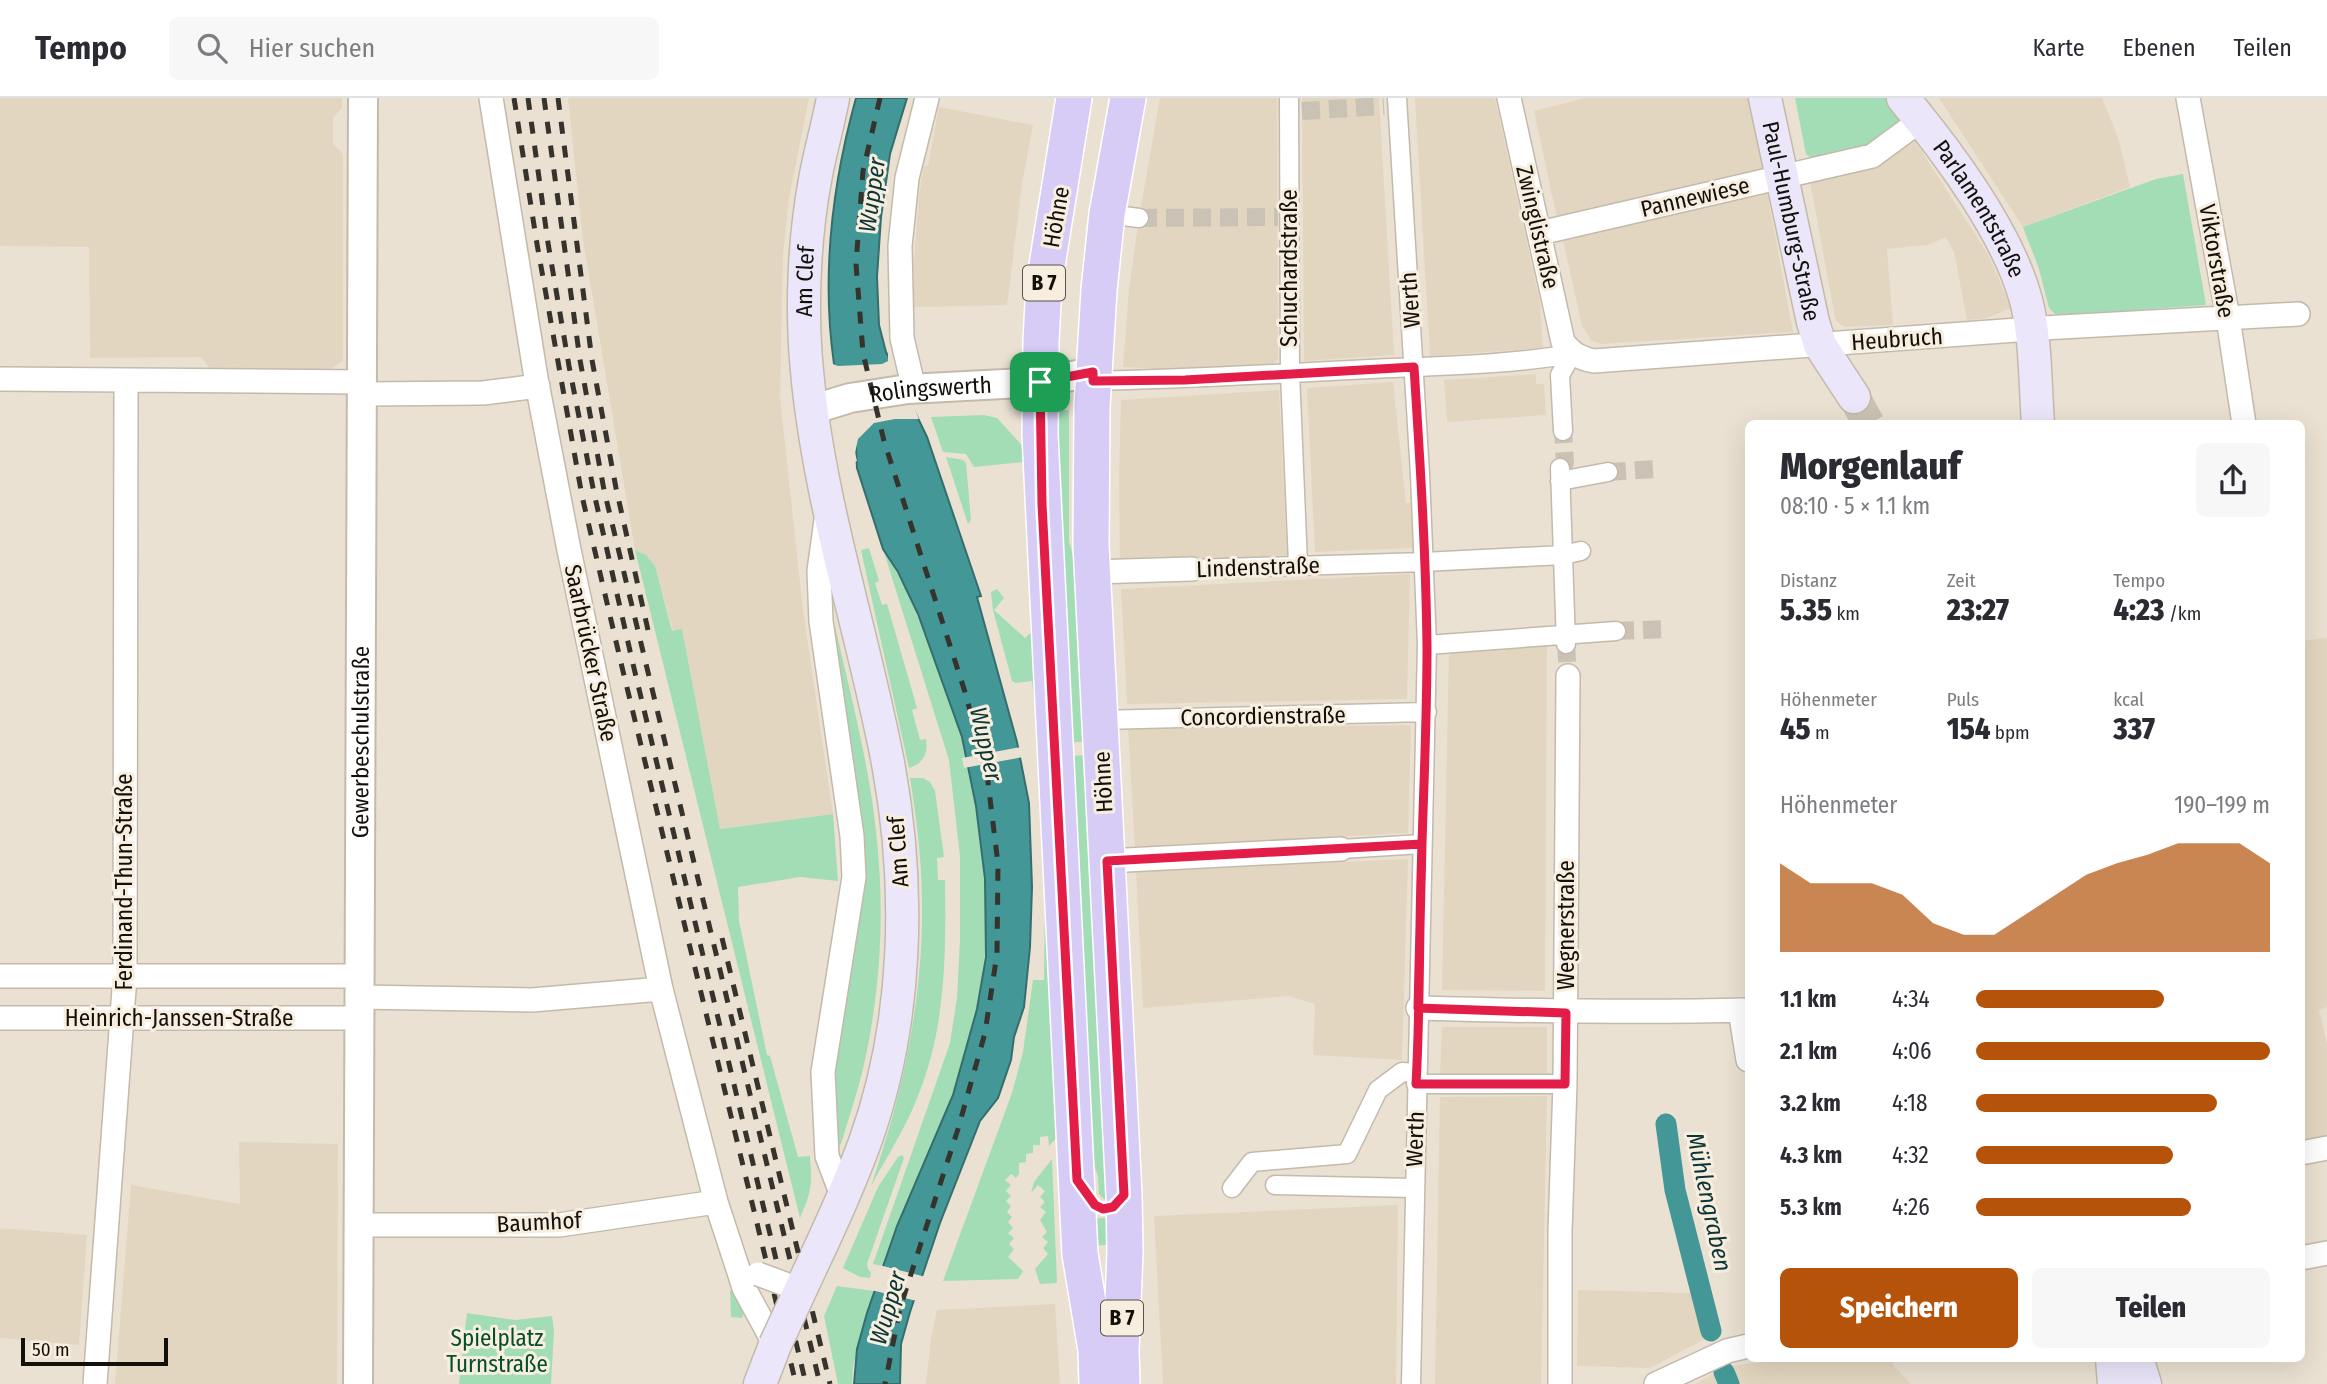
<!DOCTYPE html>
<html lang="de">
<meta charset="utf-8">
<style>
:root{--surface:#fff;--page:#f7f7f7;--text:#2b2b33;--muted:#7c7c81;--line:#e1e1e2;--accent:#b45309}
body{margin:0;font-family:"Fira Sans Condensed",sans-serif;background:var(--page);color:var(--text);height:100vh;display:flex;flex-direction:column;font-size:26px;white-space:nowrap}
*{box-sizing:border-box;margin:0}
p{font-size:23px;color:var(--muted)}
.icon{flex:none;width:38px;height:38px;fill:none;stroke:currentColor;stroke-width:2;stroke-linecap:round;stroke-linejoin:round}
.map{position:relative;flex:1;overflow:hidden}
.panel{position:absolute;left:1745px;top:322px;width:560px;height:942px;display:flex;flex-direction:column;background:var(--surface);border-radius:10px;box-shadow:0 7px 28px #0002}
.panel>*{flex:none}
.scale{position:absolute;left:21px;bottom:18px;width:147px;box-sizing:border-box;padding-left:7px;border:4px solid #13100b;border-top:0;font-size:19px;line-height:24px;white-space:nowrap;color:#13100b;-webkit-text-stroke:5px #f8eedf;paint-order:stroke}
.pin{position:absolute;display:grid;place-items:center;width:60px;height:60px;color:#fff;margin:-30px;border-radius:14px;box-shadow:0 4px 10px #0006}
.round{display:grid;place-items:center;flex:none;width:74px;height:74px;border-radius:10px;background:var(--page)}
.headline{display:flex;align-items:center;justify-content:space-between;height:119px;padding:0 35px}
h1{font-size:38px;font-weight:800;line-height:52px}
.stats{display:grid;grid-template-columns:repeat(3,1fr);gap:10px;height:119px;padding:7px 35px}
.stats div{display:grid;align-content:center}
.stats b{font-size:30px;font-weight:800}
.stats small{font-size:19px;font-weight:400}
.stats p{font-size:19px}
.chart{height:196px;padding:14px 35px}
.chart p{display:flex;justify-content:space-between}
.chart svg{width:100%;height:126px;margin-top:7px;fill:var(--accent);opacity:.7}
.button{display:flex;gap:14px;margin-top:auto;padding:14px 35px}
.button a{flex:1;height:80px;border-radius:10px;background:var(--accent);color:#fff;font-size:28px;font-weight:800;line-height:80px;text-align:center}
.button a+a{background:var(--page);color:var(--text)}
ul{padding:0 35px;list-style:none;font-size:23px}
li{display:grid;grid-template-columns:112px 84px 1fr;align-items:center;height:52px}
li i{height:18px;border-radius:9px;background:var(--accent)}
header{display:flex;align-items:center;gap:42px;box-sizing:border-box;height:98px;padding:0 35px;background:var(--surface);border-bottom:2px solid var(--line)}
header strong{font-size:33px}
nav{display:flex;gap:38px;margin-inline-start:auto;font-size:24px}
.search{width:490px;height:63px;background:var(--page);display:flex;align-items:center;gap:18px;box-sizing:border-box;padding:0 24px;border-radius:10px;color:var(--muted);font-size:26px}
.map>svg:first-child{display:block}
.built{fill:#e3d6c0}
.green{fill:#a2ddb6}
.water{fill:#439797;stroke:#356e6d;stroke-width:2}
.pier{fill:#eae1d2}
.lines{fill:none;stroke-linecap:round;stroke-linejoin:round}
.canal{stroke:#439797;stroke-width:21}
.pedestrian-tunnel{stroke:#cac2b4;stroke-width:18;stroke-dasharray:18 9;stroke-linecap:butt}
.secondary-tunnel{stroke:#cac2b4;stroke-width:32;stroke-dasharray:32 16;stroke-linecap:butt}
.pedestrian-casing{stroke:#c3baab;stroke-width:21}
.minor-casing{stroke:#c3baab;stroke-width:26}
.tertiary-casing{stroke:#c3baab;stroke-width:32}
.secondary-casing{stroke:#c3baab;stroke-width:35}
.primary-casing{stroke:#fff;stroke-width:38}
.pedestrian{stroke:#fff;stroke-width:18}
.minor{stroke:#fff;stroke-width:23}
.tertiary{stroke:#fff;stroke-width:28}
.secondary{stroke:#ebe6fa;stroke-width:32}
.primary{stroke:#d7ccf5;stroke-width:35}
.rail{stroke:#36322c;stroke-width:5;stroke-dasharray:12 12;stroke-linecap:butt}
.minor-bridge-casing{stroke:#c3baab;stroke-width:26;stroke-linecap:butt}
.secondary-bridge-casing{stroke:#c3baab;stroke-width:35;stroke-linecap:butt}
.minor-bridge{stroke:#fff;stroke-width:23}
.secondary-bridge{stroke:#ebe6fa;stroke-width:32}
.route-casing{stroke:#fff;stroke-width:14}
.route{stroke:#e11d48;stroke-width:9}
.labels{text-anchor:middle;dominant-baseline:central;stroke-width:6;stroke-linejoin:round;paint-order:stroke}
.shield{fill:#f8eedf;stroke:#58534b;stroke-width:2}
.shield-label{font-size:21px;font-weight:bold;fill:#13100b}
.street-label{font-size:23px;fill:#13100b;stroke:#f8eedf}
.park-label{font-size:23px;fill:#054e2c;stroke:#f8eedf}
.water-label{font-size:24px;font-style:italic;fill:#0c3536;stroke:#f8eedf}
</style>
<header>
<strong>Tempo</strong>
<div class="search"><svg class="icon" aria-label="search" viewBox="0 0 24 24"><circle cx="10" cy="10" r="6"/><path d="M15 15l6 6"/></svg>Hier suchen</div>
<nav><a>Karte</a><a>Ebenen</a><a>Teilen</a></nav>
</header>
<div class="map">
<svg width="2327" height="1286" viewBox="0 0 2327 1286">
<rect width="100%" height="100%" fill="#eae1d2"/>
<path class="built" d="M 0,0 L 342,0 L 342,9 L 333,20 L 333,46 L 343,56 L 343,263 L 327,273 L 211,272 L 201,259 L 90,260 L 89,149 L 0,148 Z
M 568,0 L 809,0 L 789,100 L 783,156 L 780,299 L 803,512 L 833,716 L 720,731 L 682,532 L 673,533 L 655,468 L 646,457 L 635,452 L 583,142 Z
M 1160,0 L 1277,0 L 1278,261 L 1271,267 L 1185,272 L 1123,269 L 1129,190 L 1139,120 Z
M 1302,0 L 1379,0 L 1394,257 L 1304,263 Z
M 1415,0 L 1495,0 L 1540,204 L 1543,250 L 1430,258 Z
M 1585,0 L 1748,0 L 1764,71 L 1707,87 L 1557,120 L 1534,13 Z
M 1939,0 L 2102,0 L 2119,42 L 2130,89 L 2023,129 Z
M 939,9 L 1033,27 L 1022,86 L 1007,207 L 914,209 L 914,162 L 919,98 L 924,68 L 928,68 Z
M 1915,43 L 1989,158 L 2011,210 L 1987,220 L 1967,222 L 1954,154 L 1946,139 L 1928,147 L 1887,151 L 1893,227 L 1845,229 L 1836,223 L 1835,219 L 1810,84 L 1878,68 Z
M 1767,94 L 1793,234 L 1600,246 L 1591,242 L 1582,228 L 1563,142 Z
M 1536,276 L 1536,286 L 1544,286 L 1546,317 L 1447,324 L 1444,282 Z
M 1393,284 L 1406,405 L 1412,405 L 1414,450 L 1315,454 L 1307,290 Z
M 1279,292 L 1287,457 L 1120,466 L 1119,379 L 1121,302 Z
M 1410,476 L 1407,601 L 1127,606 L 1121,491 Z
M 2327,540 L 2327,909 L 2319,912 L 2327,946 L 2327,1040 L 2301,1045 L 2301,543 Z
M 1547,547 L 1545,893 L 1442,892 L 1449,551 Z
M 1411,627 L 1408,735 L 1135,749 L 1128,631 Z
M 1408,761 L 1402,962 L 1313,957 L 1315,906 L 1289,898 L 1143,910 L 1136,774 Z
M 1442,929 L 1547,929 L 1547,975 L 1440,976 Z
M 1547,998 L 1541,1286 L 1435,1286 L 1440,999 Z
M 239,1044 L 338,1046 L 337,1286 L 115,1286 L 131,1087 L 240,1106 Z
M 1398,1107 L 1396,1286 L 1163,1286 L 1154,1118 Z
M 0,1130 L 87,1137 L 79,1247 L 0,1240 Z
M 1578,1192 L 1696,1195 L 1707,1240 L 1650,1270 L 1577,1268 Z
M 1055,1206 L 1060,1286 L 926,1286 L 931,1240 L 937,1212 Z
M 1793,1260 L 1891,1260 L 1893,1267 L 1911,1286 L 1695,1286 L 1728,1268 Z"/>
<path class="green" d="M 1795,0 L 1887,0 L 1899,17 L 1899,26 L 1866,47 L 1811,60 L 1806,56 Z
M 2183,76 L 2206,207 L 2057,218 L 2049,210 L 2039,171 L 2023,129 L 2156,81 Z
M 1069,312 L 1069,443 L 1076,468 L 1090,643 L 1066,645 L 1051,313 Z
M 984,317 L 997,320 L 1028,354 L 1025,374 L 1023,364 L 974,369 L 966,356 L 943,354 L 931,319 Z
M 946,359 L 963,362 L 966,365 L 971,422 L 968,426 Z
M 869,450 L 879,483 L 875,485 L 882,507 L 887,506 L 917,610 L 912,612 L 920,642 L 926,641 C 928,656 924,665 909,670 L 861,452 Z
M 883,451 C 907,489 923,529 938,571 C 946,594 956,618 962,641 C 984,727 996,822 977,909 C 959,999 915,1082 883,1168 L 873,1166 L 950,945 L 957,900 L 960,842 L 960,758 L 949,662 Z
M 635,452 L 646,457 L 655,468 L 672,533 L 682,531 L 720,731 L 833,716 L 838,783 L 800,779 L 738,789 L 739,823 L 767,957 L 770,958 L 798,1059 L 810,1058 C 812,1088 812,1092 800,1120 Z
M 997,491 L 1004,500 L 994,512 L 1025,540 L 1037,529 L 1042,619 L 1035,611 L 1032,583 L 1016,585 L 1012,583 L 993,512 L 991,494 Z
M 829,514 L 832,514 C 848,589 870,665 877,743 C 885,819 880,900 862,975 C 856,999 848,1022 841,1046 L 837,1049 L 832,987 L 858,813 Z
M 1090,657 L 1109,1102 L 1104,1101 L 1099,1096 L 1098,1078 L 1087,1048 L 1066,658 Z
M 910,680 L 923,680 L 930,684 L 935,693 L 944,759 L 937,760 L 938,782 L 945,782 C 946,853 946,926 920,993 C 908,1026 888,1057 871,1088 C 908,980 929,874 920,759 C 918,732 914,706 910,680 Z
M 1045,801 L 1048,801 L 1060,1036 L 1049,1048 L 1048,1038 L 1040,1039 L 1040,1047 L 1033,1047 L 1033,1055 L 1026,1056 L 1026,1064 L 1019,1065 L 1019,1076 L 1016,1080 L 1011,1076 L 1005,1082 L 1011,1087 L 1006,1093 L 1011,1098 L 1006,1103 L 1011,1108 L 1007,1114 L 1012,1119 L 1008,1124 L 1013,1130 L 1008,1135 L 1014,1140 L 1009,1146 L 1014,1151 L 1008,1159 L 1023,1173 L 1018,1181 L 943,1183 L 1012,995 L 1023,954 L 1033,882 L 1044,882 Z
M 902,1057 L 904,1060 L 867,1166 L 868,1171 L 871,1174 L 870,1180 L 860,1179 L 843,1170 L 878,1089 L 898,1059 Z
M 1052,1061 L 1057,1185 L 1040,1186 L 1035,1171 L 1048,1156 L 1043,1150 L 1048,1144 L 1042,1139 L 1047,1134 L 1040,1122 L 1046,1114 L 1040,1109 L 1045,1104 L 1040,1099 L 1045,1093 L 1038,1087 L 1031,1095 L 1034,1084 Z
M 1114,1119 L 1115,1146 L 1092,1148 L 1091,1121 Z
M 837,1188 L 874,1193 L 853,1268 L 852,1286 L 838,1286 L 824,1218 Z
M 736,1192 L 746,1209 L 742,1220 L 731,1219 L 730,1193 Z
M 467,1215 L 515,1222 L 552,1218 L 554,1233 L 551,1286 L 459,1286 Z"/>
<path class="water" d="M 856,0 L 907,0 L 890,56 L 881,119 L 877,179 L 879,227 L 886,254 L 927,339 L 981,498 L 977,499 L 1017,644 L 1029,705 L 1032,789 L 1030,849 L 1024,909 L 1014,939 L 1011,962 L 998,1000 L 980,1023 L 940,1125 L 910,1214 L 901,1246 L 900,1286 L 854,1286 L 857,1251 L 867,1215 L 897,1128 L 953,997 L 977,911 L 986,859 L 985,781 L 976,708 L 962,639 L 918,516 L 898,474 L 883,451 L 857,370 L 856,349 L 850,339 C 845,315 837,290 834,266 C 821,175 832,87 856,0 Z"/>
<path class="pier" d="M 888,253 L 905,285 L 919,321 L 895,321 L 874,325 L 858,341 L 855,355 L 857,363 L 854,364 L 830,265 L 838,268 L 882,266 L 888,263 Z
M 1021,649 L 1023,659 L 964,670 L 962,660 Z
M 879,1167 L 926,1179 L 917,1203 L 871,1192 Z"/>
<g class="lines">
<path class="canal" d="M 1666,1026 L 1675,1092 L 1711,1233
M 1724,1274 L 1729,1286"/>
<path class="pedestrian-tunnel" d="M 1302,13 L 1384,8
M 1139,120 L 1278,119
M 1560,370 L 1565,365 L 1563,333
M 1608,374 L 1656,371
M 1616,533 L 1665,531
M 1566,546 L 1568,578"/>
<path class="secondary-tunnel" d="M 1854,299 L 1869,326"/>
<g class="pedestrian-casing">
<path id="pedestrian" d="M 1289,0 L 1290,275 L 1298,466
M 1397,0 L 1420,376 L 1427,547 L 1411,1286
M 1107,116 L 1139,120
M 1093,283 C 1185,281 1277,276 1370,271 C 1437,268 1506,267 1572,256
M 1563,333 L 1560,277 L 1572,256
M 1560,370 L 1566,546
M 1560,383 L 1608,374
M 1192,471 L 1424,464 L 1563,457 L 1581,453
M 1427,547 L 1616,533
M 1100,622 L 1427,614
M 1341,751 L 1422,746
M 1416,986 L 1565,986
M 1275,1087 L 1413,1090
M 1232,1090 L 1252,1064 L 1347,1056 L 1378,992 L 1402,974 L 1417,975"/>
</g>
<g class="minor-casing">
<path id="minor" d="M 491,0 L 536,280 L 569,452 L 661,891 L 716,1104 L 739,1174 L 744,1190 L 775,1247
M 1509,0 L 1563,244 C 1573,256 1579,260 1594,263 L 2043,230 L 2298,216
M 2188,0 L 2228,220 L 2244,326
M 1540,135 L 1872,58 L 1921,22
M 0,281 L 362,284
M 914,291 L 902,240 L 900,148 L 907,80 L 927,0
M 362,296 L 483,295 L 538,288
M 826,422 L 819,473 L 821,523 L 852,738 L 854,779 L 823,974 L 827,1058 L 843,1100
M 1092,474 L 1192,471
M 1107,763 L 1341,751
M 0,878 L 358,878
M 358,899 L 532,902 L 661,891
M 1418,910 C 1528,913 1638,915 1748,912
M 1740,912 L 1748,962
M 0,920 L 358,920
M 2301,1055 L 2327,1050
M 360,1127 L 559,1127 L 716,1104
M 2301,1160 L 2327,1155
M 95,1286 L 125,878 L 126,282
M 1560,1286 L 1560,1133 L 1565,986 L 1568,578
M 1656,1286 L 1727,1253 L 1748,1248"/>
</g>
<g class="tertiary-casing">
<g id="tertiary">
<path id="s1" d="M 811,312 L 850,300 L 908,291 L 1040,284 L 1093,274"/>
<path id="s2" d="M 358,1286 L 363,0"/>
</g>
</g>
<g class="secondary-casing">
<g id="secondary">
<path id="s3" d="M 1765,0 L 1813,224 L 1820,247 L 1854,299"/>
<path id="s4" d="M 1903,0 C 1947,53 2008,135 2026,202 C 2036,241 2035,285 2038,326"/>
<path id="s5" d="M 813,1165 C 832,1125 850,1085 865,1044 C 908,925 911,789 888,665 C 863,534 819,406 807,273 C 801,212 804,142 815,82 C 820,54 828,27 833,0"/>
<path d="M 2112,1260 L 2114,1286"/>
<path d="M 2137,1260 L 2145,1286"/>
<path d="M 760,1286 L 775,1247"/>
</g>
</g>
<g class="primary-casing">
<path id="primary" d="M 1074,0 L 1044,186 L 1041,243 L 1040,337 L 1080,1156 L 1096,1252 L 1097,1286
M 1122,1286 L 1121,1253 L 1125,1154 L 1124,1097 L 1091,447 L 1092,309 L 1099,192 L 1107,116 L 1128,0"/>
</g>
<use href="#pedestrian" class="pedestrian"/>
<use href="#minor" class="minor"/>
<use href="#tertiary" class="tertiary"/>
<use href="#secondary" class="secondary"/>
<use href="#primary" class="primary"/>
<path class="rail" d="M 514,0 L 537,146 L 582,398 L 622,569 L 796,1286
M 528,0 L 548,145 L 569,268 L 594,395 L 633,566 L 806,1286
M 544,0 L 580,262 L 604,392 L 820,1286
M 558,0 L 592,262 L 616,390 L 650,541
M 880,0 L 863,73 L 856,166 L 863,255 L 884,343 L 965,594 L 987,676 L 998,766 L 997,856 L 985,935 L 958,1031 L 900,1210 L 885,1286
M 722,840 L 830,1286"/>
<g class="minor-bridge-casing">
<path id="minor-bridge" d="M 758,1176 L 801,1192"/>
</g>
<g class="secondary-bridge-casing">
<path id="secondary-bridge" d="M 775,1247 L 813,1165"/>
</g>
<use href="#minor-bridge" class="minor-bridge"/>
<use href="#secondary-bridge" class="secondary-bridge"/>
</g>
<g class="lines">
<g class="route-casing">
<path id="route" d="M 1040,284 L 1042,406 L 1077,1082 L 1095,1107 L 1103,1111 L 1113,1109 L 1124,1097 L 1107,763 L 1422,746 L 1418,910 L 1566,915 L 1565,986 L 1416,986 C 1420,917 1419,848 1421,779 C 1423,702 1427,626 1427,550 C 1426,456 1420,362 1414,269 L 1185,282 L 1093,283 L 1093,274 L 1040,284"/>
</g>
<use href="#route" class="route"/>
</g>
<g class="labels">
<g class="shield">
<rect x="1023" y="167.5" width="42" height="35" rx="5"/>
<rect x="1101" y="1202.5" width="42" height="35" rx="5"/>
</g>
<g class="shield-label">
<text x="1044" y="185">B 7</text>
<text x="1122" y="1220">B 7</text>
</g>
<g class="street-label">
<text transform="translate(1695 99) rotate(-13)">Pannewiese</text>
<text stroke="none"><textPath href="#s4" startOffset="135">Parlamentstraße</textPath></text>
<text transform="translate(1056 119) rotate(-80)">Höhne</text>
<text stroke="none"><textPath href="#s3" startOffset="126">Paul-Humburg-Straße</textPath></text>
<text transform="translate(1538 129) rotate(77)">Zwinglistraße</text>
<text transform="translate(2217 163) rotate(80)">Viktorstraße</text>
<text transform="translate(1289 170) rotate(-90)">Schuchardstraße</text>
<text stroke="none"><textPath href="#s5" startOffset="1006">Am Clef</textPath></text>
<text transform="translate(1410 202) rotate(-94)">Werth</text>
<text transform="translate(1897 241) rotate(-4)">Heubruch</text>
<text stroke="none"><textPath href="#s1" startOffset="122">Rolingswerth</textPath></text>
<text transform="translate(1258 469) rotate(-2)">Lindenstraße</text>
<text transform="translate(591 555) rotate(78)">Saarbrücker Straße</text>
<text transform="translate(1263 618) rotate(-1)">Concordienstraße</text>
<text stroke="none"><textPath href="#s2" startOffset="642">Gewerbeschulstraße</textPath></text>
<text transform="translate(1103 684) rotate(-93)">Höhne</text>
<text transform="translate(898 754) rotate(-94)">Am Clef</text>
<text transform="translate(124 784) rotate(-90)">Ferdinand-Thun-Straße</text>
<text transform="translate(1566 827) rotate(-90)">Wegnerstraße</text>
<text x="179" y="920">Heinrich-Janssen-Straße</text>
<text transform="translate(1415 1041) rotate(-88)">Werth</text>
<text transform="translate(539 1124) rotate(-3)">Baumhof</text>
</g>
<g class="park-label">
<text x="497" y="1240">Spielplatz<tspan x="497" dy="26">Turnstraße</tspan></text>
</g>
<g class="water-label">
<text transform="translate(872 97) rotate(-82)">Wupper</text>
<text transform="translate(986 646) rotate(77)">Wupper</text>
<text transform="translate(1709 1104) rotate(78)">Mühlengraben</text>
<text transform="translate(888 1210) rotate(-74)">Wupper</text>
</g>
</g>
</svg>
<div class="scale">50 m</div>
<div class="pin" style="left:1040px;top:284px;background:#1e9e55"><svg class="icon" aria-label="arrive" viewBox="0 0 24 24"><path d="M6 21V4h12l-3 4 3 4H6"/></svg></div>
<section class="panel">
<div class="headline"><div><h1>Morgenlauf</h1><p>08:10 · 5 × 1.1 km</p></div><a class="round"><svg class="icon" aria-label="share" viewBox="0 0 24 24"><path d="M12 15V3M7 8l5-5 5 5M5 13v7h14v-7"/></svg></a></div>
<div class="stats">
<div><p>Distanz</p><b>5.35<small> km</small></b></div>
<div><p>Zeit</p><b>23:27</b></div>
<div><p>Tempo</p><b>4:23<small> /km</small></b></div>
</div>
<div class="stats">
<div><p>Höhenmeter</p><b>45<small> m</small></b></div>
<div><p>Puls</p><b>154<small> bpm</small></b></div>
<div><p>kcal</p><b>337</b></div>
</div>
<div class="chart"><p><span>Höhenmeter</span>190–199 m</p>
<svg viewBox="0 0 160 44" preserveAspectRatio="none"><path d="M0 44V13L10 20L20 20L30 20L40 24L50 34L60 38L70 38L80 31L90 24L100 17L110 13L120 10L130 6L140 6L150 6L160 13V44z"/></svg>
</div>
<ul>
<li><b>1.1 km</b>4:34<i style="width:64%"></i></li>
<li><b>2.1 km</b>4:06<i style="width:100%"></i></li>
<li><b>3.2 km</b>4:18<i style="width:82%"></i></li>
<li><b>4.3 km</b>4:32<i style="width:67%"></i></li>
<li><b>5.3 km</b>4:26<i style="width:73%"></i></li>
</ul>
<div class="button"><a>Speichern</a><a>Teilen</a></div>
</section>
</div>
